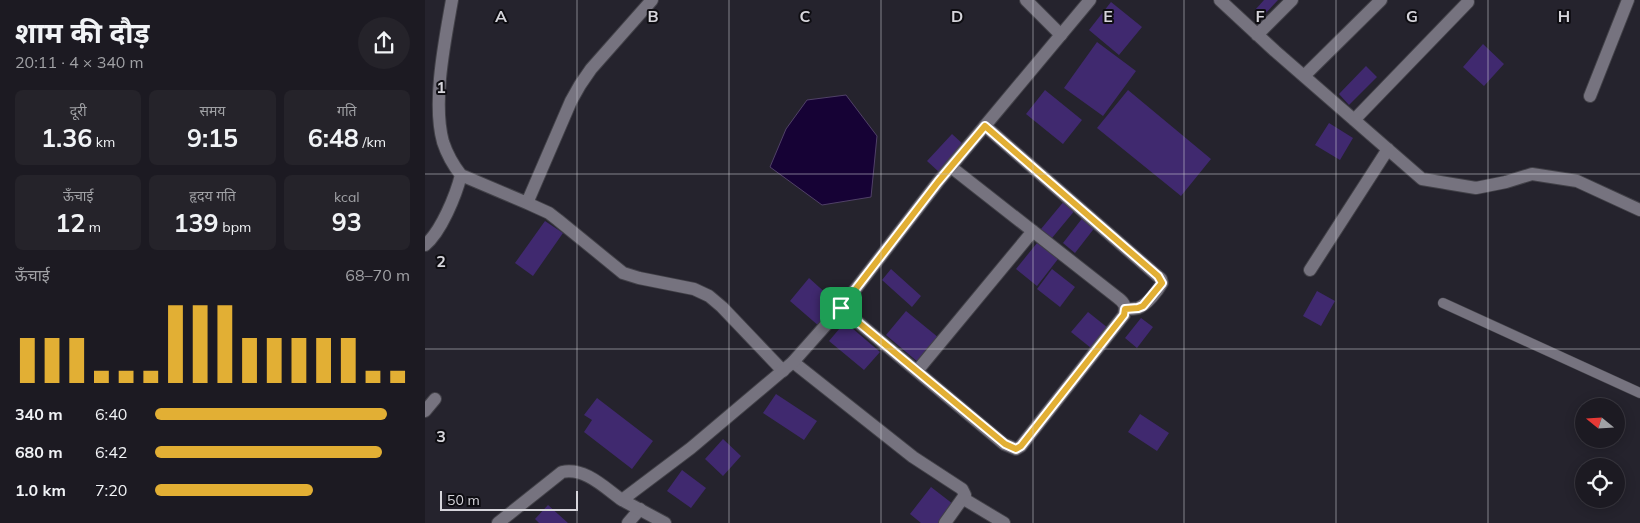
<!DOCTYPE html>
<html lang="hi">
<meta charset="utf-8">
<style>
:root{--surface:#1c1a22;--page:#25232a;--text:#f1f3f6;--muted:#a0a1a5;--line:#3a3840;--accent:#e2af34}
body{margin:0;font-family:Mulish,"Noto Sans Devanagari",sans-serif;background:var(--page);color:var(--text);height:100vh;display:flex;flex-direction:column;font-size:19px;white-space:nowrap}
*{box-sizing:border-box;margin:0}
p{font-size:16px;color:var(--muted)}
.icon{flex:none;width:28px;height:28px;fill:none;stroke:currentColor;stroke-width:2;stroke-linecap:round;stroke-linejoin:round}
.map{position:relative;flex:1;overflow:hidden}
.drawer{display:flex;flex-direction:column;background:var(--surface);width:425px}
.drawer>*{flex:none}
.needle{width:32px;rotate:288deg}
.tools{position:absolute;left:1150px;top:398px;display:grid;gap:10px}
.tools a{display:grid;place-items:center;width:50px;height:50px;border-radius:50%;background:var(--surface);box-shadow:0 2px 12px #0003,0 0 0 1px var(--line);font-size:25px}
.scale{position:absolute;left:15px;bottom:12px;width:138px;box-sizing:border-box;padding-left:5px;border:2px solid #d6d5db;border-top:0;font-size:14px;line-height:18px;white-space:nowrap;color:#d6d5db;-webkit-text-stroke:4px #0e0d12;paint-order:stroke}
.pin{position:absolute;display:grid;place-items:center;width:42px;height:42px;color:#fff;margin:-21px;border-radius:10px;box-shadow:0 2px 8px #0006}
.round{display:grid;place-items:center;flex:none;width:52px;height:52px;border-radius:26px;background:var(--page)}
.head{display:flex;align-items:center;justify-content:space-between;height:85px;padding:0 15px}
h1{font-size:28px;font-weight:700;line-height:38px}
.metrics{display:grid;grid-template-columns:repeat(3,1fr);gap:8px;height:85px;padding:5px 15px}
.metrics div{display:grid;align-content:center;border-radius:8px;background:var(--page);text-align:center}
.metrics b{font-size:25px;font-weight:700}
.metrics small{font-size:14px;font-weight:400}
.metrics p{font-size:14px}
.chart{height:140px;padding:10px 15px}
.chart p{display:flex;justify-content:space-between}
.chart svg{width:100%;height:90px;margin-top:5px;stroke:var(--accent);stroke-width:6}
ul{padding:0 15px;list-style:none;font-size:16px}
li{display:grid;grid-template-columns:80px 60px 1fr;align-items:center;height:38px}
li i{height:12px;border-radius:6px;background:var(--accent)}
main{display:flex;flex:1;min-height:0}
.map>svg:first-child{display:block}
.water{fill:#160235;stroke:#504167}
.building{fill:#40296f}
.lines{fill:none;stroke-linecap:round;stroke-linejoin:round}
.service-casing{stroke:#424148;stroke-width:11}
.minor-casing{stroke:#424148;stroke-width:14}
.tertiary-casing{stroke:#424148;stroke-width:14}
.service{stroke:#76737f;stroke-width:10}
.minor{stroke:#76737f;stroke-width:12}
.tertiary{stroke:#76737f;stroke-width:12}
.route-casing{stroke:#fff;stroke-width:10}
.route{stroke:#e2af34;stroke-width:6}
.grid{fill:none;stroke:#d6d5db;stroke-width:1;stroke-opacity:0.55}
.grid-label{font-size:16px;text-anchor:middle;font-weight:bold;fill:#d6d5db;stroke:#0e0d12;stroke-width:4;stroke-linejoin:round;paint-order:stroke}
</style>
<main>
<section class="drawer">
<div class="head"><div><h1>शाम की दौड़</h1><p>20:11 · 4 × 340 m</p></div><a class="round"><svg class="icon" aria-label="share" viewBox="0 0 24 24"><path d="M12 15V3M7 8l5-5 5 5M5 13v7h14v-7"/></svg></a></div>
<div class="metrics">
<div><p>दूरी</p><b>1.36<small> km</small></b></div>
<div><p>समय</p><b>9:15</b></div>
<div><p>गति</p><b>6:48<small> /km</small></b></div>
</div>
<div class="metrics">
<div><p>ऊँचाई</p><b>12<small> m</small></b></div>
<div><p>हृदय गति</p><b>139<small> bpm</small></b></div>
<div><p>kcal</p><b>93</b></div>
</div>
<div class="chart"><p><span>ऊँचाई</span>68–70 m</p>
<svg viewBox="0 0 160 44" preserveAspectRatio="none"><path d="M5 44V22M15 44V22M25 44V22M35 44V38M45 44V38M55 44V38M65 44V6M75 44V6M85 44V6M95 44V22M105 44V22M115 44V22M125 44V22M135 44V22M145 44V38M155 44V38"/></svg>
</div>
<ul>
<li><b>340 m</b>6:40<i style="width:91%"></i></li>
<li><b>680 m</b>6:42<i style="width:89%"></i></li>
<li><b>1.0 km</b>7:20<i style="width:62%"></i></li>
</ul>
</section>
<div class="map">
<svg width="1215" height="523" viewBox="0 0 1215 523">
<rect width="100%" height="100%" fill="#25232d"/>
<path class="water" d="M 421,95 L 452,136 L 446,197 L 397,205 L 345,167 L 361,129 L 382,100 Z"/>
<path class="building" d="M 839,0 L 853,0 L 837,17 L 830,10 Z
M 686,2 L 717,27 L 694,55 L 664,30 Z
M 672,42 L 711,71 L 678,116 L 639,88 Z
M 1058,44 L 1079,64 L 1059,86 L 1038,67 Z
M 941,66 L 952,77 L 924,105 L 914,94 Z
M 620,90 L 657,120 L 638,144 L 601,114 Z
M 703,90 L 786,159 L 756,196 L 672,128 Z
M 904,123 L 928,138 L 915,160 L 890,145 Z
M 527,134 L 539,145 L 514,172 L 502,161 Z
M 640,200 L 651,209 L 627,238 L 616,229 Z
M 659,216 L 671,226 L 650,253 L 638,243 Z
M 120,221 L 138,233 L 108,276 L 90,263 Z
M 612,243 L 633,259 L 612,286 L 591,269 Z
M 466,269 L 496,296 L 487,307 L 457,280 Z
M 627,269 L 650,287 L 635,307 L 612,289 Z
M 384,278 L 414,305 L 395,327 L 365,301 Z
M 892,291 L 910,301 L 896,326 L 878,316 Z
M 481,311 L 514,338 L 494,363 L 461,335 Z
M 663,312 L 683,328 L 666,348 L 646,332 Z
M 716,318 L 728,327 L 712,348 L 700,338 Z
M 420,322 L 455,352 L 439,370 L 404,341 Z
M 351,394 L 392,421 L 379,440 L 338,413 Z
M 172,398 L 228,441 L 207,469 L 159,432 L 167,420 L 159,415 Z
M 715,414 L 744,433 L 732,451 L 703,432 Z
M 298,439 L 316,456 L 298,476 L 280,459 Z
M 257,470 L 281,488 L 266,508 L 242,491 Z
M 506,487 L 528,504 L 513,523 L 496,523 L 485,514 Z
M 123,505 L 143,523 L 114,523 L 110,519 Z"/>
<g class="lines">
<g class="service-casing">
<path id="service" d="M 1018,303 L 1215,393"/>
</g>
<g class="minor-casing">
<path id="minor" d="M 27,0 C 20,40 7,102 18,142 C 22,154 28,165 36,175
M 601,0 L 636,35
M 795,0 L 850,51 L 997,179 L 1051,188 L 1081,182 L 1107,174 L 1152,181 L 1215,210
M 832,35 L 867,0
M 879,76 L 956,0
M 1165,96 L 1203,0
M 929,120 L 1043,2
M 560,126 L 736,279 L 737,283 C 733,290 722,305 713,308 C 709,309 705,309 700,309
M 102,203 L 124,213 L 133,220 L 198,273 L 214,278 L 269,289 L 284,296 L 297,307 L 358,371
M 0,245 C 16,232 31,195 36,175 L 102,203 L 146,101 L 155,85 L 166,69 L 227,0
M 885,270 L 963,149
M 416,308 L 579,444 L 591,449 L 596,446 L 699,315 C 701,307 700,303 693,298 L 526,167
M 368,362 L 488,457 L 537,489 L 540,495 L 520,523
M 492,371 L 608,231
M 0,411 L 10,399
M 539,499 L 579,523
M 203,523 L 215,509"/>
</g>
<g class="tertiary-casing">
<path id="tertiary" d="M 197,500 L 240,523
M 73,523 L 137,472 C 160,467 180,488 197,500 L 266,448 L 368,362 L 416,308 L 513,182 L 665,0"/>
</g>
<use href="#service" class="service"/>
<use href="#minor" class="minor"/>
<use href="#tertiary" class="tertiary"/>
</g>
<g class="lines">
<g class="route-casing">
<path id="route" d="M 560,126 L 733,276 L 737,283 L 718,306 L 713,308 L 700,309 L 699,315 L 596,446 L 591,449 L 580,444 L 416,308 L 513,182 Z"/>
</g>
<use href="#route" class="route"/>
</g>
<path class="grid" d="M 152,0 L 152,523M 304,0 L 304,523M 456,0 L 456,523M 608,0 L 608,523M 759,0 L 759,523M 911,0 L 911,523M 1063,0 L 1063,523M 0,174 L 1215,174M 0,349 L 1215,349"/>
<g class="grid-label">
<text x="76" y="22">A</text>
<text x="228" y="22">B</text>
<text x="380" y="22">C</text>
<text x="532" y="22">D</text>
<text x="683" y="22">E</text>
<text x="835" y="22">F</text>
<text x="987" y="22">G</text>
<text x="1139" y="22">H</text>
<text x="16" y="93">1</text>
<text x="16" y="267">2</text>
<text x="16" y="442">3</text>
</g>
</svg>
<div class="tools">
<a><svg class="needle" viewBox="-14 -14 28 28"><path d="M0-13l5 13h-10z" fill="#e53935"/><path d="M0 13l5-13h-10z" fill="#a0a1a5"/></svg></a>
<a><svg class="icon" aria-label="locate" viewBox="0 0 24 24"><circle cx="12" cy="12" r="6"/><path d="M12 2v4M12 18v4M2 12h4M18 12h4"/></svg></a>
</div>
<div class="scale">50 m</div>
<div class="pin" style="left:416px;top:308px;background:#1e9e55"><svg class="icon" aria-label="arrive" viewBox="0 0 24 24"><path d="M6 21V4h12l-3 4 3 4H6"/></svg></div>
</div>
</main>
